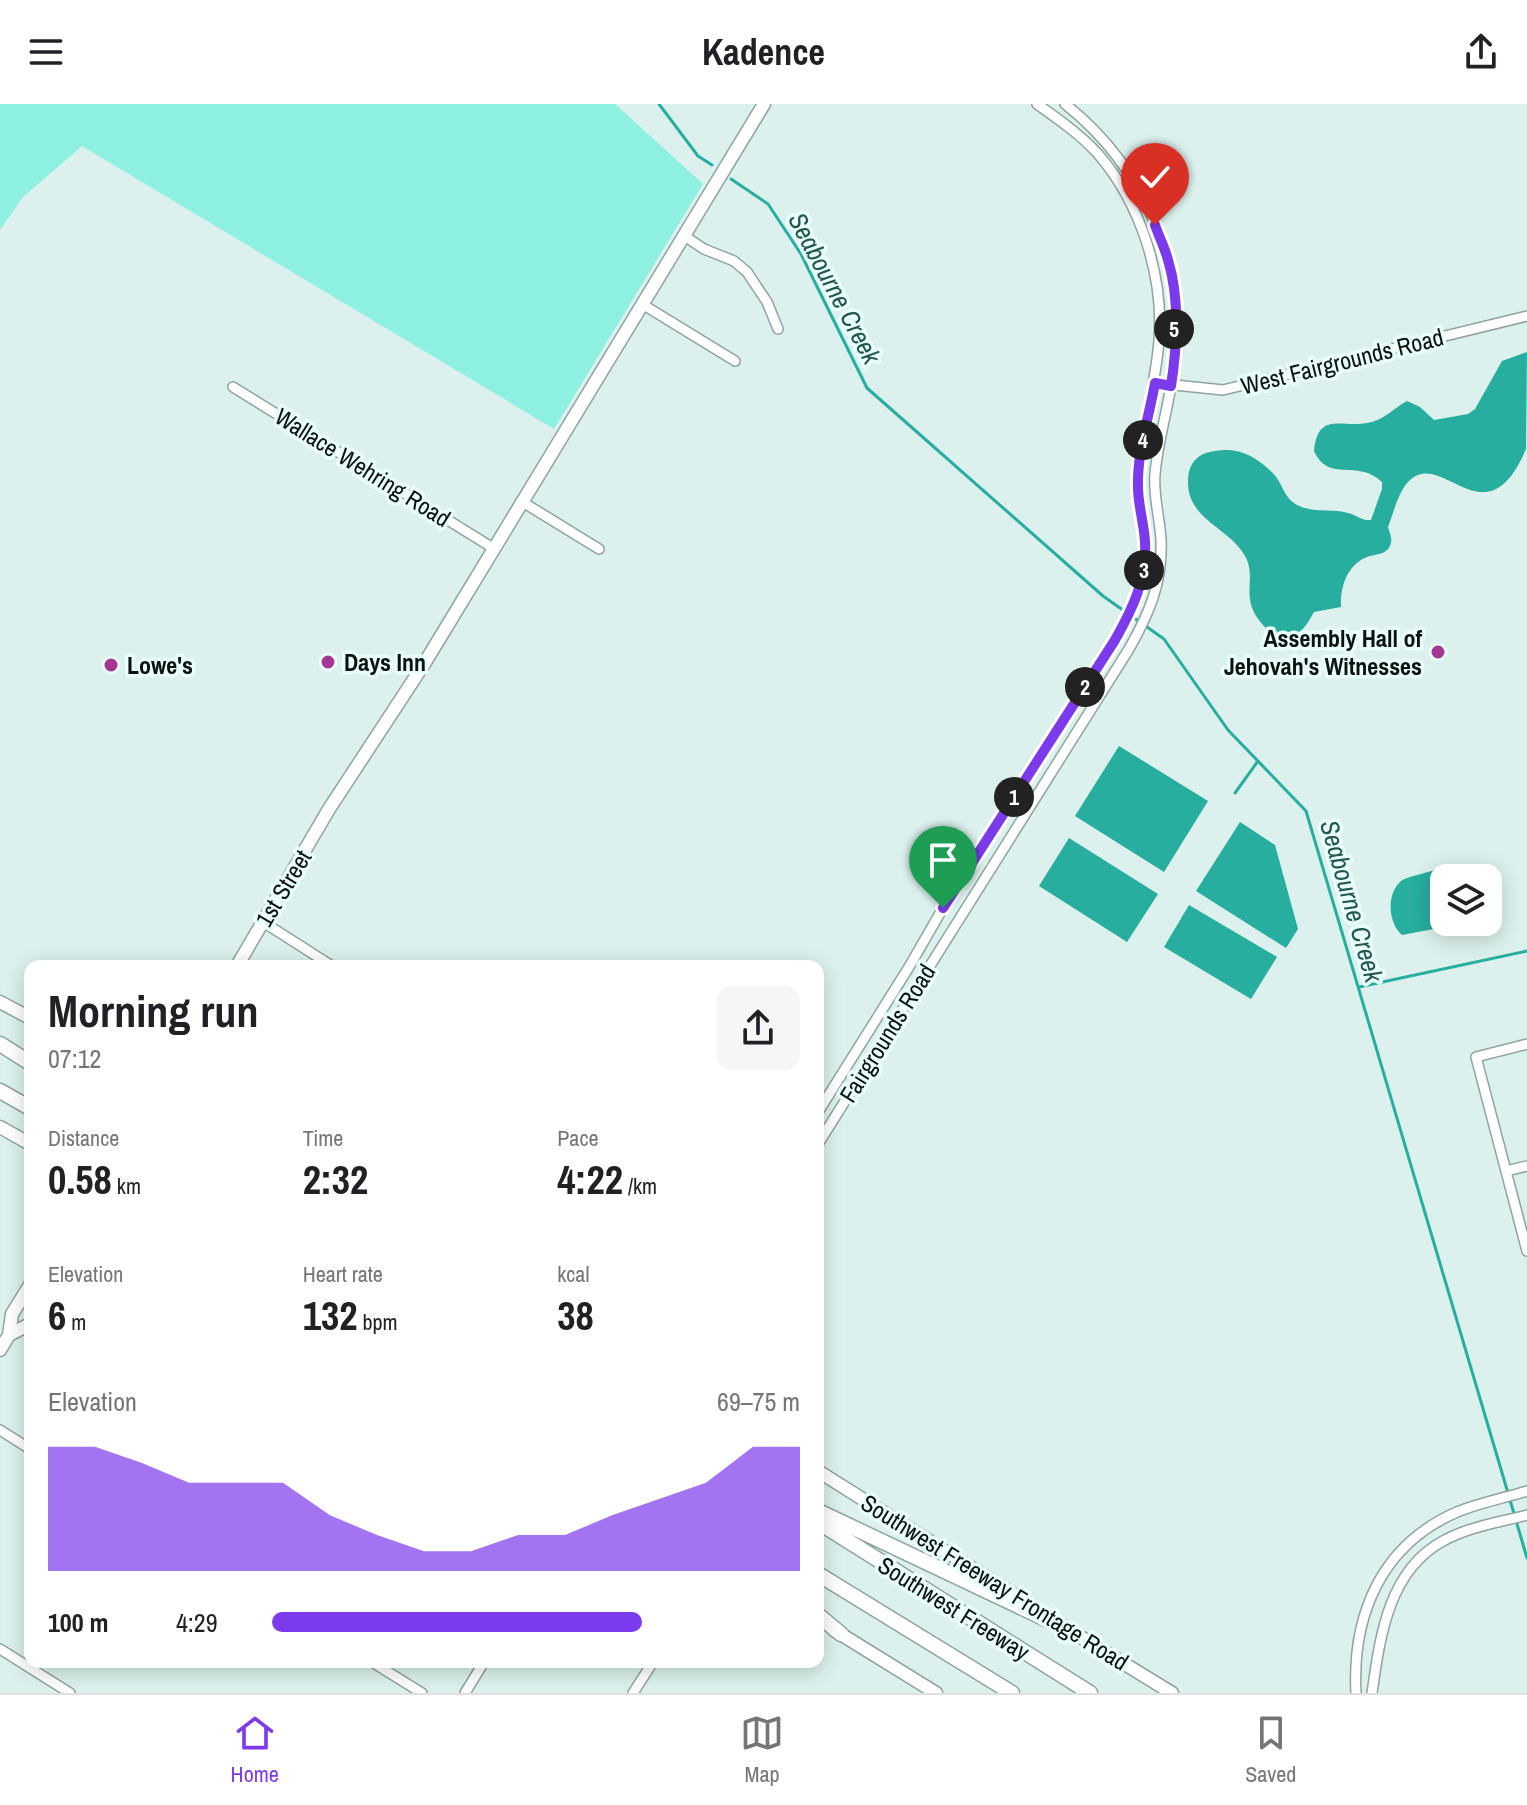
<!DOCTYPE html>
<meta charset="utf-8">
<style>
:root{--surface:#fff;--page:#f6f6f6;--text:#202124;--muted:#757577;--line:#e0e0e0;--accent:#7c3aed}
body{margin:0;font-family:"Archivo Narrow",sans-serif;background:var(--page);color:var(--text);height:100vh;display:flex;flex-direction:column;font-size:30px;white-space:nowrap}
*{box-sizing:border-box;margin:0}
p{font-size:26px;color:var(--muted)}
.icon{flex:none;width:44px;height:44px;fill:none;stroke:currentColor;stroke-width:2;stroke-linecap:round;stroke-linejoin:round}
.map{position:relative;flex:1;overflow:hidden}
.sheet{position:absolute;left:24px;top:856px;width:800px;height:708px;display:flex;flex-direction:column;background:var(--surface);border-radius:16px;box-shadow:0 4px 20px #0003}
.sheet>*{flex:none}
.controls{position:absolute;left:1430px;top:760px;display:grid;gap:16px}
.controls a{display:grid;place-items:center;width:72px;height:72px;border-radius:16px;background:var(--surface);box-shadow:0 4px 20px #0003;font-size:40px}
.pin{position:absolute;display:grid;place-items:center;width:68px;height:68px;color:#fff;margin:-82px -34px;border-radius:50% 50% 50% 0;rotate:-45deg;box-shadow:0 0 8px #0007}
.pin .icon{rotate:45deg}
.km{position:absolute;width:40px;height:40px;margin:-20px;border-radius:50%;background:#222;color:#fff;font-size:22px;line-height:40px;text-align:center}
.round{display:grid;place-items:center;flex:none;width:84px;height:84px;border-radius:16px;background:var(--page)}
.head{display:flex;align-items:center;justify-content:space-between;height:136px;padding:0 24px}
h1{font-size:44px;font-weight:800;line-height:60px}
.figures{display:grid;grid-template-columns:repeat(3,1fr);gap:12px;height:136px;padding:8px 24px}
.figures div{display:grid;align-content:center}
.figures b{font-size:40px;font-weight:800}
.figures small{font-size:22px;font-weight:400}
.figures p{font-size:22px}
.chart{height:224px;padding:16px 24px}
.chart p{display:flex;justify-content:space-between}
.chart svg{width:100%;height:144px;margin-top:8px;fill:var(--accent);opacity:.7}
ul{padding:0 24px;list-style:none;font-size:26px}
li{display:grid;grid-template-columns:128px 96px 1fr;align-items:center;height:60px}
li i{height:20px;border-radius:10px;background:var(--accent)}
header{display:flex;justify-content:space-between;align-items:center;height:104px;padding:0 24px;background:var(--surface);font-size:36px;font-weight:800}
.dock{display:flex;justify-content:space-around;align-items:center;height:112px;border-top:2px solid var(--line);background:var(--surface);font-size:22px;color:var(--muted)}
.dock a{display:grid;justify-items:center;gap:4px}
.dock .on{color:var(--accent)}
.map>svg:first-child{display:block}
.green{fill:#8df0e1}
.water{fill:#27ae9f}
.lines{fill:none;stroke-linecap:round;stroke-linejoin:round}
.stream{stroke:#27ae9f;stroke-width:3}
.minor-casing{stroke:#8fa39f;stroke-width:12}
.major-casing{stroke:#8fa39f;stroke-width:15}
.highway-casing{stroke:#8fa39f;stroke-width:17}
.minor{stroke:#fff;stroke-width:9}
.major{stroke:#fff;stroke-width:12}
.highway{stroke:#fff;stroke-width:14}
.route-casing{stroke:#fff;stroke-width:16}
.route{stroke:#7c3aed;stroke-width:10}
.poi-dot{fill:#a53693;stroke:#e9fffb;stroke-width:3}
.labels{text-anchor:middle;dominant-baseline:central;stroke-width:7;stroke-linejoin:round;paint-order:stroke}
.street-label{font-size:24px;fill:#0b1211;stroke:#e9fffb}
.poi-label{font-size:24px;font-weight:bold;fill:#0b1211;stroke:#e9fffb;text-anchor:start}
.water-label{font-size:26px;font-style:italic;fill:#22564f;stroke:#e9fffb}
</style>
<header><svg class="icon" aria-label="menu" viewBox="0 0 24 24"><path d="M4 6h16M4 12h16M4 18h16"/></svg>Kadence<svg class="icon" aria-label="share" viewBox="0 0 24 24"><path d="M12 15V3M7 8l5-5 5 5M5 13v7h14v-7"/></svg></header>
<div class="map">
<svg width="1527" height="1589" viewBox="0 0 1527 1589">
<rect width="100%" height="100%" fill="#dcf1ed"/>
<path class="green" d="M 0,0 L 615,0 L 703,80 L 554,325 L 82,42 L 23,93 L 0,126 Z"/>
<path class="water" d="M 1527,248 L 1526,345 C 1486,440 1442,343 1409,377 C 1398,388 1394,408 1388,423 C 1390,430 1393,435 1390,442 C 1386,451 1375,450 1367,453 C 1347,461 1340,483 1341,503 L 1314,508 C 1306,522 1302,531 1284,532 C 1275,533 1268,527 1263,521 C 1238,494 1258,475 1245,452 C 1229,423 1187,416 1188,377 C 1188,369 1190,361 1196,355 C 1205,347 1214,347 1225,346 C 1245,345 1265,359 1277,374 C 1282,382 1286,394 1294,399 C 1310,410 1331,404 1348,409 C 1357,411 1361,417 1371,416 L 1382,385 L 1382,378 C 1357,354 1329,380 1314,347 C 1318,307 1341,324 1367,319 C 1383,317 1394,304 1407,297 L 1420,303 L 1434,316 L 1468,310 L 1475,305 L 1502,257 Z
M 1119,642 L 1208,697 L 1164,768 L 1075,712 Z
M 1240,718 L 1275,741 L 1298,825 L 1286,844 L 1196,787 Z
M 1069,734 L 1158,790 L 1127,838 L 1039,782 Z
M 1439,764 L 1465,774 L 1444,774 L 1444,818 L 1470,818 L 1402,831 C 1388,819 1386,790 1401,777 C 1408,772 1429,769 1439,764 Z
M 1189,801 L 1277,853 L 1251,895 L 1164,843 Z"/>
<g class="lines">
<path class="stream" d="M 659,0 L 698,52 L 712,61
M 731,75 L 768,100 L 801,150 L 867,284 L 1103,492 L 1164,535 L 1228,626 L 1306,707 L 1508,1389
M 1235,689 L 1258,657
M 1359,883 L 1527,847
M 1510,1396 L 1527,1454"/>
<g class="minor-casing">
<path id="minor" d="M 683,131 L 704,145 L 734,157 L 747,168 L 767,198 L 778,225
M 642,200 L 735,257
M 1155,279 L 1223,286 L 1527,212
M 233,283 L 493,444
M 521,397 L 599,445
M 263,818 L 332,862
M 1527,940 L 1476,953 L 1527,1147
M 818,1008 L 909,863 L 943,804 L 1115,536 C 1134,503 1148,473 1144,434 C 1142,411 1137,390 1139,367 C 1142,323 1156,280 1159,236 C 1164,172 1140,98 1098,50 C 1080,30 1058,15 1037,0
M 818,1040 L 1129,545 C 1149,510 1163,478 1161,436 C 1160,414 1153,392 1155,370 C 1158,334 1170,299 1174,262 C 1186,162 1145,63 1065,0
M 1506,1067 L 1527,1062
M 0,1326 L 30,1345
M 0,1545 L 70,1589
M 372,1558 L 422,1589
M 465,1589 L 484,1558
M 633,1589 L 653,1558
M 1356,1589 C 1352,1511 1381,1441 1457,1408 C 1479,1399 1504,1394 1527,1387
M 1372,1589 C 1380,1533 1388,1467 1443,1437 C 1468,1423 1500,1418 1527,1411"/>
</g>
<g class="major-casing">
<path id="major" d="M 237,862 L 329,705 L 424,560 L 764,0
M 0,898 L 30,914
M 0,1023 L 30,1040
M 9,1231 L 30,1220
M 0,1246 L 9,1231 L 12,1210 L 30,1181
M 818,1367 L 1037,1505
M 1066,1524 L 1172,1589
M 834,1526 L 936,1589"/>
</g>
<g class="highway-casing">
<path id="highway" d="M 0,940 L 30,959
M 0,987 L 30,1004
M 818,1407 L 1071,1527
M 818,1418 L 1090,1589
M 818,1470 L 1012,1589
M 818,1511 L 841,1530"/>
</g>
<use href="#minor" class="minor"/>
<use href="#major" class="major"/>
<use href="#highway" class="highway"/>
</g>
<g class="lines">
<g class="route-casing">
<path id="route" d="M 943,804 L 1115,536 C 1133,504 1147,475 1145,438 C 1144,419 1138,401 1138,383 C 1137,348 1149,313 1155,279 L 1171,282 C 1177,243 1180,195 1168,156 C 1165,144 1159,133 1155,121"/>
</g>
<use href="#route" class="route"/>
</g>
<g class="poi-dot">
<circle cx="1438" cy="548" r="8"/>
<circle cx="328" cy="558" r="8"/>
<circle cx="111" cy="561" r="8"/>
</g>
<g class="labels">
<g class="street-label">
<text transform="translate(1342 257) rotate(-14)">West Fairgrounds Road</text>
<text transform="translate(363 363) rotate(32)">Wallace Wehring Road</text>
<text transform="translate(283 784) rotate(-59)">1st Street</text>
<text transform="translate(887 929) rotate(-58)">Fairgrounds Road</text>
<text transform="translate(995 1478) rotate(32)">Southwest Freeway Frontage Road</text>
<text transform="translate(954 1504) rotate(32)">Southwest Freeway</text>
</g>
<g class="poi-label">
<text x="1422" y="534" text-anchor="end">Assembly Hall of<tspan x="1422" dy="28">Jehovah's Witnesses</tspan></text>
<text x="344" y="558">Days Inn</text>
<text x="127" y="561">Lowe's</text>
</g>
<g class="water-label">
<text transform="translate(835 184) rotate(62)">Seabourne Creek</text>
<text transform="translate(1352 797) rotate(74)">Seabourne Creek</text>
</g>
</g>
</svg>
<div class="controls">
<a><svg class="icon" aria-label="layers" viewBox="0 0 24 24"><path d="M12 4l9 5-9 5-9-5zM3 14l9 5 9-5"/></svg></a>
</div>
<div class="pin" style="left:943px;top:804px;background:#1e9e55"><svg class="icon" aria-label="arrive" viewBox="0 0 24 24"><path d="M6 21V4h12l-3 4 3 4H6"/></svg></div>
<div class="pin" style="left:1155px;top:121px;background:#d93025"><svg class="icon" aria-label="check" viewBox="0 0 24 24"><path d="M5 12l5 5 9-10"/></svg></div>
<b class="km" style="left:1014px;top:693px">1</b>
<b class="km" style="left:1085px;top:583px">2</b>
<b class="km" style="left:1144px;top:466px">3</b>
<b class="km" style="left:1143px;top:336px">4</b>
<b class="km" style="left:1174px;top:225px">5</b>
<section class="sheet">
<div class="head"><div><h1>Morning run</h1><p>07:12</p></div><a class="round"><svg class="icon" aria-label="share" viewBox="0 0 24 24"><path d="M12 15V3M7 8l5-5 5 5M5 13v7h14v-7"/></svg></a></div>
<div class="figures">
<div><p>Distance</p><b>0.58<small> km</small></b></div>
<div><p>Time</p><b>2:32</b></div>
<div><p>Pace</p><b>4:22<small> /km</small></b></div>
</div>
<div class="figures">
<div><p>Elevation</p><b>6<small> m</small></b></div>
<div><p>Heart rate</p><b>132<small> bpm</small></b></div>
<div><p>kcal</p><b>38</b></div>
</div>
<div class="chart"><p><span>Elevation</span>69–75 m</p>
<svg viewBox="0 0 160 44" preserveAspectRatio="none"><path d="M0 44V6L10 6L20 11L30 17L40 17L50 17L60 27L70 33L80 38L90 38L100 33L110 33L120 27L130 22L140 17L150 6L160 6V44z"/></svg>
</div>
<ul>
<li><b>100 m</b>4:29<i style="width:70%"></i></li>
</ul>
</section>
</div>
<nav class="dock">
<a class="on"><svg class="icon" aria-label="home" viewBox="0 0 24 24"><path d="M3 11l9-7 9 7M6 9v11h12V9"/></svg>Home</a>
<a><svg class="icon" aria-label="map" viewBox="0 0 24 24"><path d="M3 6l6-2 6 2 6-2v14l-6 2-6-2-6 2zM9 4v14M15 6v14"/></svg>Map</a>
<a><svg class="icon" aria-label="saved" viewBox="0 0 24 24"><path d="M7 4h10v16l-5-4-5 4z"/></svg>Saved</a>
</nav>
